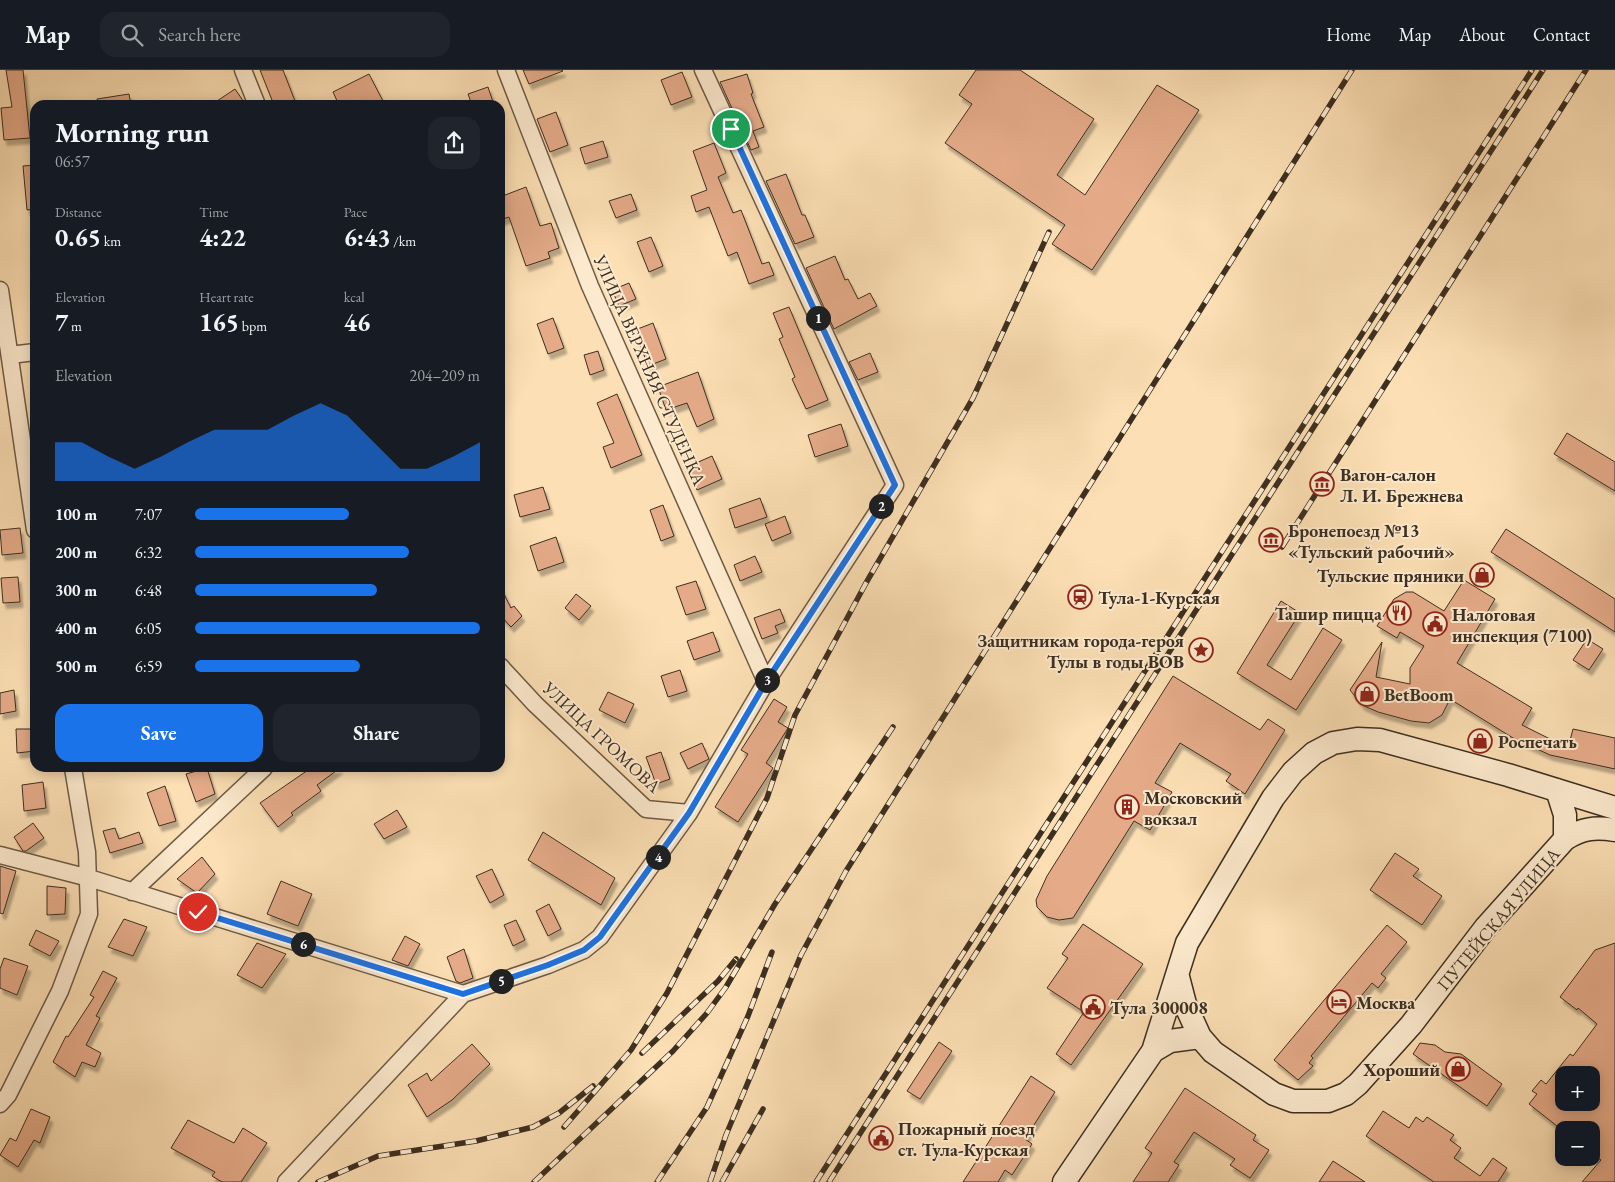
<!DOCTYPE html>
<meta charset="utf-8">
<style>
:root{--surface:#171b24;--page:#20242c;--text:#f1f3f6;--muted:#9ea1a6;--line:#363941;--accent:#1a73e8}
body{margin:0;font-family:"EB Garamond",serif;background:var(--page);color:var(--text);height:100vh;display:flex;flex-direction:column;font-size:19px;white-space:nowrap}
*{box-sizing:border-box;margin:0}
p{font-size:16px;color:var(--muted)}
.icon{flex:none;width:28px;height:28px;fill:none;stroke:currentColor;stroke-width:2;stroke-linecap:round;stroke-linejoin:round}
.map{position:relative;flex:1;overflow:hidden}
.sheet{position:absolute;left:30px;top:30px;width:475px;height:672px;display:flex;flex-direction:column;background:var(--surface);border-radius:15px;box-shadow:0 2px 12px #0003}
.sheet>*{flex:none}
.buttons{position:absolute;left:1555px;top:996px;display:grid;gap:10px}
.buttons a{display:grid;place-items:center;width:45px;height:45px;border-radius:10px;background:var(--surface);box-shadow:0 2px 12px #0003;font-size:25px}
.pin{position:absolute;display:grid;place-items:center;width:42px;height:42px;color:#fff;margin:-21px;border:2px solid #fff;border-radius:50%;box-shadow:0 1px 5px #0007}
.km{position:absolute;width:25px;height:25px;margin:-12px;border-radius:50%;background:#222;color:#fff;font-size:14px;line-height:25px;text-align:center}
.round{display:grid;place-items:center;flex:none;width:52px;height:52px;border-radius:15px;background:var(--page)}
.headline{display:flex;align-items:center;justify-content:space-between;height:85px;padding:0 25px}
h1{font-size:28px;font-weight:700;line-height:38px}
.metrics{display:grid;grid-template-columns:repeat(3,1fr);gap:8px;height:85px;padding:5px 25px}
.metrics div{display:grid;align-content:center}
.metrics b{font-size:25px;font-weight:700}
.metrics small{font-size:14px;font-weight:400}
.metrics p{font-size:14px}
.chart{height:140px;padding:10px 25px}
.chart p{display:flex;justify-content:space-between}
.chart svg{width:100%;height:90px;margin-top:5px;fill:var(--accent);opacity:.7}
.primary-button{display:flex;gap:10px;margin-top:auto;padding:10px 25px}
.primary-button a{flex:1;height:58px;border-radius:15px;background:var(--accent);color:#fff;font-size:20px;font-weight:700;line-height:58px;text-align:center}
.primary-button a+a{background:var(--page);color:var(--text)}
ul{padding:0 25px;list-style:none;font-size:16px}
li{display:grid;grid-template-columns:80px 60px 1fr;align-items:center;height:38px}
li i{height:12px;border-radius:6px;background:var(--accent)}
header{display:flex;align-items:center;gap:30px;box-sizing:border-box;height:70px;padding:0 25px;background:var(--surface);border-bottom:1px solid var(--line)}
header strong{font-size:24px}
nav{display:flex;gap:28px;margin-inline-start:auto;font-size:18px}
.search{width:350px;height:45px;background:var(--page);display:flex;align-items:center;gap:12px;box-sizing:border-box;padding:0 18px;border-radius:15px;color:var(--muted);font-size:19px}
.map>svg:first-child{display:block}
.building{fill:#e5ab89;stroke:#3d2f20;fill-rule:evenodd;filter:url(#shadow)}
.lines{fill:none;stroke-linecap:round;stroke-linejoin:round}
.street-casing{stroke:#6d5b45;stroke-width:19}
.secondary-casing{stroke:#3d2f20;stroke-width:25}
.street{stroke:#fdeace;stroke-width:16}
.secondary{stroke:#fdeace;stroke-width:22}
.rail-casing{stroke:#3d2f20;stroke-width:5.5}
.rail{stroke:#fdeace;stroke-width:4;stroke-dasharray:11;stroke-linecap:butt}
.route-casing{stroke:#fff;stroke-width:10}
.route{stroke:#1a73e8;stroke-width:6}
.labels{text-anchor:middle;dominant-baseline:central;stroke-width:4;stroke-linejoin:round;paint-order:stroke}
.street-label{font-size:18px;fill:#3d2f20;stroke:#fdeace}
.poi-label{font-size:18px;font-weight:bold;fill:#3d2f20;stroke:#fdeace;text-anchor:start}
</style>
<header>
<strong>Map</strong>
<div class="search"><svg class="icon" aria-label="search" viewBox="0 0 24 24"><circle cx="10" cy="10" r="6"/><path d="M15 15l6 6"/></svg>Search here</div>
<nav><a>Home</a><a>Map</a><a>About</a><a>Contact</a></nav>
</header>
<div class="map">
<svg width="1615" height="1112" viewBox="0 0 1615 1112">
<defs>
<filter id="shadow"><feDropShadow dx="3" dy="5.5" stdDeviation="1" flood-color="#0004"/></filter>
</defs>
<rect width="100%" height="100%" fill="#fcdfb4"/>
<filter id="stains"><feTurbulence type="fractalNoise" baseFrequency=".004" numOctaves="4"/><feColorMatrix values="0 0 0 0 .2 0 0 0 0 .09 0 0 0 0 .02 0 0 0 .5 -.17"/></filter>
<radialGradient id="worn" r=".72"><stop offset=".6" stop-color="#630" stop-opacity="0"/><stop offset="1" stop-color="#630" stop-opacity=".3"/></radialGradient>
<path class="building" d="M 6,0 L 23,0 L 30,68 L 4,70 L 1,38 L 12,37 Z
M 260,0 L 283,0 L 295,31 L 285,35 L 274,35 Z
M 523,0 L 562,0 L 563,1 L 529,14 Z
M 976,0 L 1020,0 L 1094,49 L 1057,105 L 1085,125 L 1157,15 L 1199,40 L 1092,200 L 1052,174 L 1065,155 L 945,73 L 972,34 L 959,25 Z
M 682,2 L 692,27 L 671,35 L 661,10 Z
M 369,4 L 383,31 L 374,35 L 339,35 L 333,22 Z
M 747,4 L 753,23 L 751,24 L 764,57 L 753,61 L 759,77 L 751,80 L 720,12 Z
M 488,17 L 494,35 L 472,35 L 468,24 Z
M 235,19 L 246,35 L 211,35 Z
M 129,24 L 131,35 L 98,35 L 97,29 Z
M 556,42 L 568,75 L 550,82 L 537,49 Z
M 603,71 L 608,87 L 585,94 L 580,78 Z
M 714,73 L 726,103 L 718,107 L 733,143 L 741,140 L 762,194 L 769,192 L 774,205 L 749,214 L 737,182 L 728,186 L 709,137 L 696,142 L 691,126 L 707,120 L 693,81 Z
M 35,95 L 35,139 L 27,140 L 23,96 Z
M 786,104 L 802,145 L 805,145 L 814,167 L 795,174 L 766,111 Z
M 526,117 L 540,156 L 551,153 L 559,178 L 548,182 L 550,188 L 526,196 L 509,147 L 500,150 L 500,127 Z
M 631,124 L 637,140 L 616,148 L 609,131 Z
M 651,167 L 663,196 L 649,202 L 637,172 Z
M 835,186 L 845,210 L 848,209 L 858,229 L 870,223 L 877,236 L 834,259 L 806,198 Z
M 629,213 L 636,229 L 619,236 L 612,220 Z
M 789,237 L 828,330 L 806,339 L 792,309 L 795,307 L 779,269 L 783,267 L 773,243 Z
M 553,248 L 564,278 L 548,284 L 537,254 Z
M 653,253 L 666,289 L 648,296 L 635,260 Z
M 598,281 L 604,300 L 590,305 L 584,285 Z
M 870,283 L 878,302 L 858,310 L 849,292 Z
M 698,302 L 714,349 L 697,357 L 687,333 L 666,340 L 658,317 Z
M 617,324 L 642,385 L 611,398 L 603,377 L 614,373 L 597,333 Z
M 841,354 L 848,376 L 815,387 L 808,365 Z
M 1567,363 L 1615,392 L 1615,421 L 1554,384 Z
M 712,386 L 722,409 L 697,420 L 687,397 Z
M 543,417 L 550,439 L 520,447 L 514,425 Z
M 760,428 L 767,447 L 735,458 L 729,439 Z
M 663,435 L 674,466 L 661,471 L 650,440 Z
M 785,446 L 791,463 L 772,471 L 765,454 Z
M 20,458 L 23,483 L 2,485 L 0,460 Z
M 1506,459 L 1615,529 L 1615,562 L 1491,482 Z
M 556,467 L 564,492 L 538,501 L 530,476 Z
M 755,486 L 762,502 L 740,511 L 734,495 Z
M 18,507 L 20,532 L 3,533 L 1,508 Z
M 1464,510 L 1495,529 L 1457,593 L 1532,638 L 1522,655 L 1568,678 L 1573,659 L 1615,668 L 1615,699 L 1550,685 L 1513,668 L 1450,629 L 1442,645 L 1429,653 L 1411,651 L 1378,642 L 1362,635 L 1350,620 L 1382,572 L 1376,607 L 1410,614 L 1410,598 L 1424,576 L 1400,562 L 1397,568 L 1377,556 L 1394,529 L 1406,522 L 1413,522 L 1444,541 Z
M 696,511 L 706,539 L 686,545 L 676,517 Z
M 500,516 L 511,538 L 514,536 L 522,546 L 511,557 L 500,545 Z
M 576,524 L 591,536 L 579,550 L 565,538 Z
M 1281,531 L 1300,543 L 1267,595 L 1291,610 L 1323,558 L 1342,570 L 1296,640 L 1237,603 Z
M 780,539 L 785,552 L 775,556 L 778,563 L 762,569 L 754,548 Z
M 713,562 L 720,581 L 694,590 L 687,571 Z
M 1587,569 L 1603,579 L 1589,600 L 1573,590 Z
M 680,600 L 687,621 L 668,627 L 661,606 Z
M 1173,606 L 1260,660 L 1268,649 L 1285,660 L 1245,724 L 1226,711 L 1231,704 L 1180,673 L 1155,713 L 1172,722 L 1150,760 L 1134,751 L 1073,848 L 1059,850 L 1047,847 L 1037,837 L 1036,830 L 1047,806 Z
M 14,620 L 16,641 L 0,644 L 0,623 Z
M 608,622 L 634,634 L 625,653 L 599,640 Z
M 774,629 L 787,637 L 778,652 L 788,658 L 766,693 L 773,698 L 738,752 L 715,737 L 748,684 L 741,680 Z
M 16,659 L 35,659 L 35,681 L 17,683 Z
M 702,673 L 709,689 L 688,699 L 680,683 Z
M 661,682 L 670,709 L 656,714 L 646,687 Z
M 207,698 L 215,724 L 196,732 L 186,704 Z
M 311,698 L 340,698 L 317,715 L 321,721 L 291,743 L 293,745 L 278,757 L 260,733 Z
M 43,712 L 46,738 L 24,741 L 22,715 Z
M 165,716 L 176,751 L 159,756 L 147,723 Z
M 397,740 L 407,757 L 384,769 L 374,754 Z
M 33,753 L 44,768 L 26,781 L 23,781 L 14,767 Z
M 115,758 L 119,769 L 139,762 L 143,773 L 110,783 L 103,761 Z
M 543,762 L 615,808 L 601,835 L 528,790 Z
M 1395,783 L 1419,799 L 1413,806 L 1442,826 L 1422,855 L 1370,820 Z
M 202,787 L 215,804 L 197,823 L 177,809 Z
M 0,796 L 16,801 L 3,844 L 0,843 Z
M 492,799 L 504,825 L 490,833 L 476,806 Z
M 281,811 L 312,824 L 298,856 L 267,844 Z
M 47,816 L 66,818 L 65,844 L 47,845 Z
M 549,834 L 561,859 L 548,866 L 536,841 Z
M 124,849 L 147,857 L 133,886 L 108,877 Z
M 516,850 L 525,870 L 513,876 L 504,855 Z
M 1083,854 L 1143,894 L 1071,995 L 1056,984 L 1084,942 L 1047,918 L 1068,888 L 1062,884 Z
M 1387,855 L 1407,872 L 1381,904 L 1386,908 L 1378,918 L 1372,913 L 1311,986 L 1313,988 L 1309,993 L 1313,996 L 1298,1010 L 1274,990 Z
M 36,860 L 59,871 L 50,886 L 29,875 Z
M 405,866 L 420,874 L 408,896 L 392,890 Z
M 257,873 L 286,884 L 262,918 L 237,905 Z
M 1615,873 L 1615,1112 L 1582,1112 L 1601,1090 L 1591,1083 L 1591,1060 L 1562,1060 L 1529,1034 L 1537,1024 L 1532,1021 L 1541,1010 L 1546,1014 L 1570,984 L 1573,986 L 1597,954 L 1578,938 L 1577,940 L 1560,927 L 1595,880 ZM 1564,1005 L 1591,1005 L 1591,1032 L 1564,1032 Z
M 464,879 L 473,908 L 460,913 L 456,911 L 447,887 Z
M 4,888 L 28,896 L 17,925 L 0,918 L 0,899 Z
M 103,901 L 117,908 L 96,946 L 100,948 L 86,975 L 101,983 L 95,997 L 82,992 L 75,1007 L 53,992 L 66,966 L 68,967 L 94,927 L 90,925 Z
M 939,972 L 952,981 L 920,1029 L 907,1021 Z
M 1420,973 L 1435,975 L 1445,982 L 1461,984 L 1502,1014 L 1487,1036 L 1413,984 Z
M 472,974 L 490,994 L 452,1030 L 427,1047 L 408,1015 L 427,1003 L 431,1011 Z
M 1031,1006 L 1055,1022 L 1025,1069 L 1032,1074 L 1012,1105 L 1005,1100 L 998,1112 L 963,1112 Z
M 1185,1018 L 1256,1065 L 1253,1070 L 1269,1080 L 1250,1108 L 1230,1095 L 1235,1089 L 1194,1062 L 1174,1092 L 1179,1095 L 1168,1112 L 1133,1112 L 1152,1083 L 1145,1078 Z
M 31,1039 L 50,1047 L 40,1073 L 34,1070 L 18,1097 L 0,1085 L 10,1068 L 16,1071 Z
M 1383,1041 L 1409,1058 L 1416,1047 L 1423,1052 L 1427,1047 L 1454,1065 L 1450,1070 L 1461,1078 L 1454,1088 L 1480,1106 L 1493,1088 L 1507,1098 L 1498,1112 L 1434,1112 L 1366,1066 Z
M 188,1050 L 234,1073 L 243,1058 L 267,1073 L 241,1112 L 222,1112 L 212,1106 L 215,1102 L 171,1078 Z
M 1333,1091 L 1365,1112 L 1319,1112 Z"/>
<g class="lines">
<g class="street-casing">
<path id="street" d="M 243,0 L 257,35
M 506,0 L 590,216 L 766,612
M 0,220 L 35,460
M 10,285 L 35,282
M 500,596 L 535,634 L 646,739 L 689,743
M 0,785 L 89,808 L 463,924
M 132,822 L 264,698
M 0,1034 L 8,1025 L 60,921 L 89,844 L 87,782 L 73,698
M 286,1112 L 463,924 L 548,895 L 584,880 L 600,867 L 689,743 L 766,612 L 895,415 L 703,0"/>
</g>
<g class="secondary-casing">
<path id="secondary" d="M 1557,720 L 1565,745 L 1565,769
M 1178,907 L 1185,934 L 1200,967 L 1213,982 L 1274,1024 L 1293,1031 L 1328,1031 L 1346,1024 L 1358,1014 L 1411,955 L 1486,857 L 1565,769 C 1583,758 1595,757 1615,760
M 1153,981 L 1170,971 L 1200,967
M 1064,1112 L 1153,981 L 1187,873 L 1273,728 L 1293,702 L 1314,683 L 1333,673 L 1357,669 L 1380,670 L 1508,705 L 1615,738"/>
</g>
<use href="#street" class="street"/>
<use href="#secondary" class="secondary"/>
<g class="rail-casing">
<path id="rail" d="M 1282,477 L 1586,0
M 642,983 L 718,911 L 736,889
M 564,1057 L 631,980 L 667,923 L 767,728 L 795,645 L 866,513 L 973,328 L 1049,162
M 318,1112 L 378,1086 L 476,1071 L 533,1057 L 559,1043 L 593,1016
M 534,1112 L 673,981 L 707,943 L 726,917 L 775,834 L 893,657
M 657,1112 L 707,1037 L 748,946 L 772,882
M 710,1112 L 726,1065 L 801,885 L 846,801 L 1352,0
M 722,1112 L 763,1039
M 816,1112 L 1532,0
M 829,1112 L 1543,0"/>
</g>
<use href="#rail" class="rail"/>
</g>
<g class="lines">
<g class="route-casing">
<path id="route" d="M 198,842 L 463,924 L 548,895 L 584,880 L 600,867 L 689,743 L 766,612 L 895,415 L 731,59"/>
</g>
<use href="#route" class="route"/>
</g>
<defs>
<g id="museum-ring" transform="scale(1.25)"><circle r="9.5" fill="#fdeace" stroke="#8f2418" stroke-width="1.5"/><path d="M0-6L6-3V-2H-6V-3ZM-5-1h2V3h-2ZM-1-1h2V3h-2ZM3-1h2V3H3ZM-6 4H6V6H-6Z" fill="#8f2418"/></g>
<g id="shop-ring" transform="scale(1.25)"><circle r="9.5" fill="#fdeace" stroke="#8f2418" stroke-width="1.5"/><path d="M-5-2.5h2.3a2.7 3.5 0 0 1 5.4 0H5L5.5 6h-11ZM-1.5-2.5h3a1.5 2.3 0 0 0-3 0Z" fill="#8f2418"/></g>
<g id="station-ring" transform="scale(1.25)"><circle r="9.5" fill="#fdeace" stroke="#8f2418" stroke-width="1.5"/><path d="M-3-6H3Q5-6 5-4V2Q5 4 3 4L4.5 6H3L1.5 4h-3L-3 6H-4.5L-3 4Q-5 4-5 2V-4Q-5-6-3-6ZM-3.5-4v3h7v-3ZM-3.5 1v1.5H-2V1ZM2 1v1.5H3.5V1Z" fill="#8f2418"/></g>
<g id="restaurant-ring" transform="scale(1.25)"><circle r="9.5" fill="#fdeace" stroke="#8f2418" stroke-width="1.5"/><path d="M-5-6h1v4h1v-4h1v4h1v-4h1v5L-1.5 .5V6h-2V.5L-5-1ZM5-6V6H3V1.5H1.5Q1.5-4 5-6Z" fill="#8f2418"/></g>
<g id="civic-ring" transform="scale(1.25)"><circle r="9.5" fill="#fdeace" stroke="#8f2418" stroke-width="1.5"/><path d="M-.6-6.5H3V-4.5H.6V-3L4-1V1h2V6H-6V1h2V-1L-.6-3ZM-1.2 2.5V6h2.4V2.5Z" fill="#8f2418"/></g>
<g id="sight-ring" transform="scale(1.25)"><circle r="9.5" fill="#fdeace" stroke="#8f2418" stroke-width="1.5"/><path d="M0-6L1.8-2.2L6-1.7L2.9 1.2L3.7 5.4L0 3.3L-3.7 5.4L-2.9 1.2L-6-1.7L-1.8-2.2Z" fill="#8f2418"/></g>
<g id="building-ring" transform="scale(1.25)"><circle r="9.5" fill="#fdeace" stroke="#8f2418" stroke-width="1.5"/><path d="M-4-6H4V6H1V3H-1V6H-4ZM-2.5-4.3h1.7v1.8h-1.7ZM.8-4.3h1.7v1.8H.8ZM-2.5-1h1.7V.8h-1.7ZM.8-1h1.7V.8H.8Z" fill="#8f2418"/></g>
<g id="hotel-ring" transform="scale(1.25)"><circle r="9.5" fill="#fdeace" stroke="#8f2418" stroke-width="1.5"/><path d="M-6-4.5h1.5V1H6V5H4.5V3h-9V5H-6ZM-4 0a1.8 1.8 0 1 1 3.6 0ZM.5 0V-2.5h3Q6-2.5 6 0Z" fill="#8f2418"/></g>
</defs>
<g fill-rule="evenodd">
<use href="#museum-ring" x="1322" y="414"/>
<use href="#museum-ring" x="1271" y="470"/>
<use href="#shop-ring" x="1482" y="505"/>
<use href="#station-ring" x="1080" y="527"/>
<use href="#restaurant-ring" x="1399" y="543"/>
<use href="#civic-ring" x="1435" y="554"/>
<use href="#sight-ring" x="1201" y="580"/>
<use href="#shop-ring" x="1367" y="624"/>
<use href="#shop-ring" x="1480" y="671"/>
<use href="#building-ring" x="1127" y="737"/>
<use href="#hotel-ring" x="1339" y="932"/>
<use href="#civic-ring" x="1093" y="937"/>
<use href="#shop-ring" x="1458" y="999"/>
<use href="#civic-ring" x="881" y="1068"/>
</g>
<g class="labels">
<g class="street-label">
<text transform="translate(650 300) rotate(66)">УЛИЦА ВЕРХНЯЯ CТУДЕНКА</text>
<text transform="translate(602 667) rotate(43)">УЛИЦА ГРОМОВА</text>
<text transform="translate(1498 849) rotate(-50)">ПУТЕЙСКАЯ УЛИЦА</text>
</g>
<g class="poi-label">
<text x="1340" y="404">Вагон-салон<tspan x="1340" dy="21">Л. И. Брежнева</tspan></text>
<text x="1288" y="460">Бронепоезд №13<tspan x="1288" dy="21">«Тульский рабочий»</tspan></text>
<text x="1464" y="505" text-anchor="end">Тульские пряники</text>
<text x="1098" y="527">Тула-1-Курская</text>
<text x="1382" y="543" text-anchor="end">Ташир пицца</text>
<text x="1452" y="544">Налоговая<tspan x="1452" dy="21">инспекция (7100)</tspan></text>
<text x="1184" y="570" text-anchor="end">Защитникам города-героя<tspan x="1184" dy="21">Тулы в годы ВОВ</tspan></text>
<text x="1384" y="624">BetBoom</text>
<text x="1498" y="671">Роспечать</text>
<text x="1144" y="727">Московский<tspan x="1144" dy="21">вокзал</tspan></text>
<text x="1356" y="932">Москва</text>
<text x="1110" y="937">Тула 300008</text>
<text x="1440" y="999" text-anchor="end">Хороший</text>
<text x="898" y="1058">Пожарный поезд<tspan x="898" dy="21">ст. Тула-Курская</tspan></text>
</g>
</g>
<rect width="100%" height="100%" filter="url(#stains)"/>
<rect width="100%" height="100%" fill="url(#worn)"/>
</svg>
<div class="buttons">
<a>+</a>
<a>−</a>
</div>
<div class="pin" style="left:731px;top:59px;background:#1e9e55"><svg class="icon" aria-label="arrive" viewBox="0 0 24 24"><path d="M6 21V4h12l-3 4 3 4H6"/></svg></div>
<div class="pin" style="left:198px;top:842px;background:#d93025"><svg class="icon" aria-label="check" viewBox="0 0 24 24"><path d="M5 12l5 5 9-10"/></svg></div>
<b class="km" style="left:818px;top:248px">1</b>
<b class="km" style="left:881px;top:436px">2</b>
<b class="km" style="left:767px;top:610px">3</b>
<b class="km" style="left:658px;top:787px">4</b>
<b class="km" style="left:501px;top:911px">5</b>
<b class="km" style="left:303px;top:874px">6</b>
<section class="sheet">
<div class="headline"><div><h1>Morning run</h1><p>06:57</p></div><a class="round"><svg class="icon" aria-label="share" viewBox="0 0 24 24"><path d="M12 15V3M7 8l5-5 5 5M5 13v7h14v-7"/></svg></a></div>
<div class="metrics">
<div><p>Distance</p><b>0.65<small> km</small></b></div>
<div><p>Time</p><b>4:22</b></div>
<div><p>Pace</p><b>6:43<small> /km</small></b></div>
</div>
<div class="metrics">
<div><p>Elevation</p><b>7<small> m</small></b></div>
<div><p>Heart rate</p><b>165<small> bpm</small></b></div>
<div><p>kcal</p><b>46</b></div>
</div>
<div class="chart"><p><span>Elevation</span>204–209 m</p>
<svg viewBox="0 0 160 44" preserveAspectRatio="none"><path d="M0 44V25L10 25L20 32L30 38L40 32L50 25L60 19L70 19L80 19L90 12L100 6L110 12L120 25L130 38L140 38L150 32L160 25V44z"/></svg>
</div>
<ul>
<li><b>100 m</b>7:07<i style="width:54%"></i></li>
<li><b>200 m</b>6:32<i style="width:75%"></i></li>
<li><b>300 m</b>6:48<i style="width:64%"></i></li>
<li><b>400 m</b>6:05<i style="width:100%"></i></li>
<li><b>500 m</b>6:59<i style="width:58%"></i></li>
</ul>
<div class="primary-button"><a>Save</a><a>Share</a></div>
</section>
</div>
